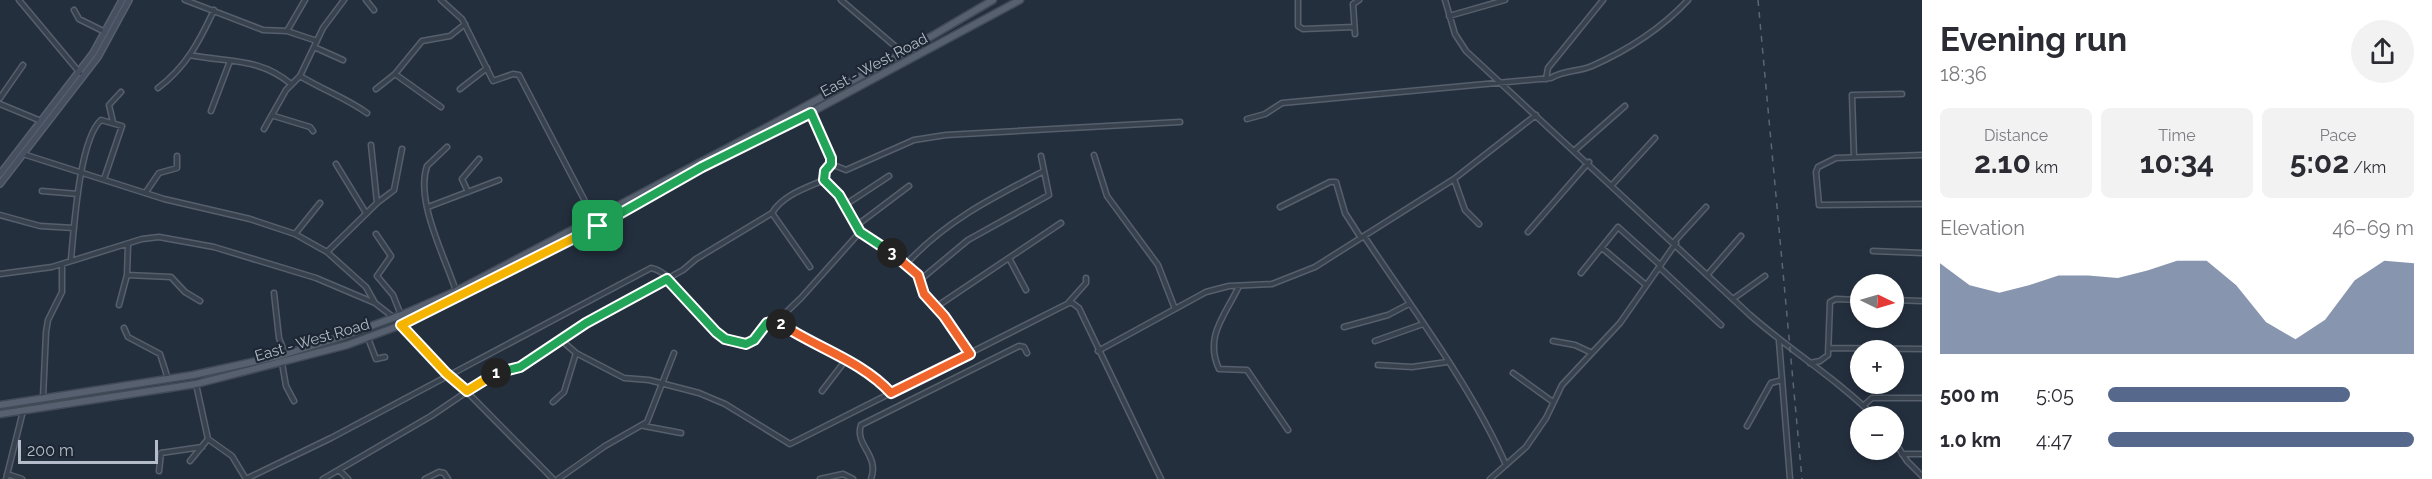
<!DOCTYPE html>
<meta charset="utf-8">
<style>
:root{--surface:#fff;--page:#f2f2f3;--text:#2b2b33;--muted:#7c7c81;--accent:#56698c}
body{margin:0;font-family:Raleway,sans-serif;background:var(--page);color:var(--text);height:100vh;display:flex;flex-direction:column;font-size:22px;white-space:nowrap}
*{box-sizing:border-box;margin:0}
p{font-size:20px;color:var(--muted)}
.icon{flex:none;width:33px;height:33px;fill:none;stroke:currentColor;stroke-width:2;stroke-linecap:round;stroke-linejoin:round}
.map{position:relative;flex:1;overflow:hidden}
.drawer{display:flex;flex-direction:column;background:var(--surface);width:510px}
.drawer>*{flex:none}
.needle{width:39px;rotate:95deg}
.controls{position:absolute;left:1850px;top:274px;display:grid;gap:12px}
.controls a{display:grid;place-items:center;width:54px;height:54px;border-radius:50%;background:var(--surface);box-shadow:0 3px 9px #0003;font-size:30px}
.scale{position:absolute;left:18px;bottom:15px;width:140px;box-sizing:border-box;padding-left:6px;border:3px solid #b4bcc9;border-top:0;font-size:16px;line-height:21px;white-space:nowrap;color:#b4bcc9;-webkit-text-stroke:4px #1d2633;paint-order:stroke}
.pin{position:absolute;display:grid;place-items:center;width:51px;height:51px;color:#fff;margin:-26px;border-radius:12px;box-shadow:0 3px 9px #0006}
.km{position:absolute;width:30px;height:30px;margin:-15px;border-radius:50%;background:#222;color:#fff;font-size:16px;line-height:30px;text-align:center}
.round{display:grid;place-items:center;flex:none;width:63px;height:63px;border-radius:32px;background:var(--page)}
.headline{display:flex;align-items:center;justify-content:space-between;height:102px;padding:0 18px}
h1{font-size:33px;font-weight:700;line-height:45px}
.figures{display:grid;grid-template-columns:repeat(3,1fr);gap:9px;height:102px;padding:6px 18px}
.figures div{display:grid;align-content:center;border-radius:9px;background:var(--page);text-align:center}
.figures b{font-size:30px;font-weight:700}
.figures small{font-size:16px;font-weight:400}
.figures p{font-size:16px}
.chart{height:168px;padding:12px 18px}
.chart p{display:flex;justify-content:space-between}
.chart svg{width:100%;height:108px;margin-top:6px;fill:var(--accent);opacity:.7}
ul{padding:0 18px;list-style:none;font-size:20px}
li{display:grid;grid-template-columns:96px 72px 1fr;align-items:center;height:45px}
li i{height:15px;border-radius:8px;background:var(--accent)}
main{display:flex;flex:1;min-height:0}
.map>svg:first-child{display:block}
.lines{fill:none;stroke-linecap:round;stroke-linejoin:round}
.minor-casing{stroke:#565f6c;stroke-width:7}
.secondary-casing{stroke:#565f6c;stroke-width:8}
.primary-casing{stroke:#414a57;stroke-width:9}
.minor{stroke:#38414e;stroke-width:4}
.secondary{stroke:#465061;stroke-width:5}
.primary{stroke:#56606e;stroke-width:6}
.rail{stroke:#5a6575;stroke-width:1.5;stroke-dasharray:6 6;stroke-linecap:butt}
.split-1-casing{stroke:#fff;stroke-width:12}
.split-2-casing{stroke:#fff;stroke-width:12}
.split-3-casing{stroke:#fff;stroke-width:12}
.split-4-casing{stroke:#fff;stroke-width:12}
.split-1{stroke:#f5b400;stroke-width:8}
.split-2{stroke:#22a559;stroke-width:8}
.split-3{stroke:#f0652b;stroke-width:8}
.split-4{stroke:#22a559;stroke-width:8}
.labels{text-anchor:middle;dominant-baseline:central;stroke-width:4.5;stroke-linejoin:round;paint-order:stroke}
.street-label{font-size:15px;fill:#b4bcc9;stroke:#1d2633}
</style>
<main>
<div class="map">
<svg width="1922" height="479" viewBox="0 0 1922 479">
<rect width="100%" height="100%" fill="#242f3e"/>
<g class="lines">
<g class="minor-casing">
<path id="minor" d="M 19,0 L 80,73
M 185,0 L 263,30 L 287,31 L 317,41
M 366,0 L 374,10
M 441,0 L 462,19 L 493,81 L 513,74 L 519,75 L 598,226
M 841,0 L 903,53
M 1298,0 L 1298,26 L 1303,29 L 1354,27
M 1445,0 L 1455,34 L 1466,51 L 1750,315 C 1791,351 1837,379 1875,417
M 74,10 L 79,19 L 105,32
M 1449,16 L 1505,0
M 287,31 L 305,0
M 1355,34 L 1353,4 L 1359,0
M 314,47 L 343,60
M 190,55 C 229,63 259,57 291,84
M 395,74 L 441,107
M 300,76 C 323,90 346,98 367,113
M 1546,79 L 1548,68 L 1603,0
M 158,88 C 186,67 199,42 214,10
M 376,89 L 395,74 L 422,41 L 450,36 L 465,24
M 460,89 L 487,68
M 0,98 L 23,65
M 0,104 L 41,121
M 211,111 L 230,61
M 811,113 L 831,158 L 831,164 L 825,171 L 824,180 L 839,195 L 860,232 L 915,271 L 924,294 L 944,316 L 970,354
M 274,116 L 310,127 L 313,131
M 1247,119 L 1265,114 L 1282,103 L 1551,78 C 1564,70 1578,72 1592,66 C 1628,50 1660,30 1688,0
M 113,122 L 109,105 L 121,92
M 264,129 L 286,90 L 300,76 L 323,28 L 344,0
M 371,145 L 377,203
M 447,147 L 427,166 C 415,201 445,257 456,291
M 1575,150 L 1625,106
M 23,154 L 164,199 L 250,219 L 295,234 L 327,252 L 366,287 L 375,303
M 1094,155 L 1107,196 L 1158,265 L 1175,309
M 1922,155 L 1836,158 L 1818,167 L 1816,172 L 1819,205 L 1922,204
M 1854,157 L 1852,95 L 1902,94
M 336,164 L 366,213
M 831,164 L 846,170 L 914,140 L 946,135 L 1180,122
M 1454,179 L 1465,210 L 1479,224
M 1612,185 L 1655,138
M 42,191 L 78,194
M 146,192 L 159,173 L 177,168 L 177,156
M 468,192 L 462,179 L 479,159
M 845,205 L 889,176
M 428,207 L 499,180
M 1280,207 L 1330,182 L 1336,182 L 1345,213 L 1361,238
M 0,215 L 40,226 L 74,228
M 856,226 L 909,186
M 1528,232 L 1589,162
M 295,234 L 320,203
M 376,234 L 391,256 L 377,276 L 393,295 L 401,315
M 1364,236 C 1411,307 1472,387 1506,465
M 1674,242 L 1706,207
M 1602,248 L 1646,285
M 1873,251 L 1922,253
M 327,252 L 377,203 L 394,190 L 402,149
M 1009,258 L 1026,290
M 71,259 C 74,229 79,140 101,120 L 122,126 L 104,179
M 907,263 C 947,220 992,198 1044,171
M 810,267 L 772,213 C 783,195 806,188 824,180
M 1659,267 L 1721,325
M 1581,273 L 1618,227 L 1660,265
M 0,274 L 52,267 L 142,239 L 159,237 L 214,247 L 316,278 L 375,303 L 393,317
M 1708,274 L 1741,236
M 127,275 L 171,277 L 185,292 L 200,301
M 920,280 L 968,240 L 1049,195 L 1041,156
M 1239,286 C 1225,316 1204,336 1219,369 L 1247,370 L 1288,430
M 274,293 L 279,338 L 285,354
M 1733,299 L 1765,276
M 1893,300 L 1922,301
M 1069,302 L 1086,283 L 1086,278
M 119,305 L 127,275 L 128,245
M 936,307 L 1061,223
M 777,321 L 806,341 L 864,370 L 891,393
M 401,325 L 553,479
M 1344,327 L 1388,315 L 1409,304
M 124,328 L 128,337 L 160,354 L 168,379
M 368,338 L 376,359 L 385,357
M 561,340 L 576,353 L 624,378 L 649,380 L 699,393 L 725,404 L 790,444 L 1071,302 L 1079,308 L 1161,479
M 1375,341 L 1423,324
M 1553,341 L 1575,345 L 1592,353
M 1779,341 L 1790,479
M 1829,348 L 1922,349
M 1098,351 L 1206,292 L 1229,286 L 1272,284 L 1315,267 L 1454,179 L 1536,115
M 282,363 L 286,386 L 294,401
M 1810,363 L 1820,361 L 1828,355 L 1830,302 L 1836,299 L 1860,300
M 1378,365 L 1412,367 L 1447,362
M 1513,373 L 1553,402
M 196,384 L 208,439 L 232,456 L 246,479 L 331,438 L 651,268 C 683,273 706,351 750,343 L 767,323 L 777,321 L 801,298 L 860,232
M 822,391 L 845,361
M 43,398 L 46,332 L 48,320 L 62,292 L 62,264
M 553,402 L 564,392 L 576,353
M 1863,406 L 1872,398 L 1921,398
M 644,426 L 681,433
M 1747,426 L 1771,383 L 1782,380
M 1893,439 L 1907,461 L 1922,476
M 1902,454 L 1922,454
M 190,461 L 208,439
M 339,470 L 348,479
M 159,471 L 161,453 L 202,447
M 7,474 L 22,479
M 6,479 L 23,411
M 323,479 L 431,416 L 487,378 L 501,371 L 520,367 L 587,323 L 683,270 L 696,259 L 772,213
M 425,479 L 439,472 L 444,473 L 448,479
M 558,479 L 605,446 L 647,422 L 674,353
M 820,479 L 843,474 L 853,479
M 871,479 C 880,455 854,445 861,425 L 1019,346 L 1024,347 L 1027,353
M 1490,479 L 1526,447 L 1546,418 L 1562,385 L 1620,323 L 1676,243"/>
</g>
<g class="secondary-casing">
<path id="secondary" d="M 0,174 L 93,53 L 122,0
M 0,184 L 98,57 L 129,0"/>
</g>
<g class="primary-casing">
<path id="primary" d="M 0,405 L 193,375 L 279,356 L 341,337 L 401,315 L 456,291 L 769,126 L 903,53 L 993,0
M 0,414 L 196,384 L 347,345 L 401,325 L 598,226 L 702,167 L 808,114 L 1020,0"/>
</g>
<use href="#minor" class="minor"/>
<use href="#secondary" class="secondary"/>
<use href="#primary" class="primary"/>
<path class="rail" d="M 1758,0 L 1802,479"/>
</g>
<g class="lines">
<g class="split-1-casing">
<path id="split-1" d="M 496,373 L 467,391 L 446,373 L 401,325 L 598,226"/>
</g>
<g class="split-2-casing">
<path id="split-2" d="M 496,373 L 520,367 L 586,323 L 667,279 L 716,332 L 725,339 L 746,344 L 754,340 L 767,323 L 777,321 L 781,324"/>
</g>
<g class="split-3-casing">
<path id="split-3" d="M 781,324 C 817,348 862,361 891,393 L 970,354 L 944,316 L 924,294 L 918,275 L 892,253"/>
</g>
<g class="split-4-casing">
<path id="split-4" d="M 598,226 L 702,167 L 811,113 L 831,158 L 831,164 L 825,171 L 824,180 L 839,195 L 860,232 L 892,253"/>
</g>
<use href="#split-1" class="split-1"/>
<use href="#split-2" class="split-2"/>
<use href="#split-3" class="split-3"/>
<use href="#split-4" class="split-4"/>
</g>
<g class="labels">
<g class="street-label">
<text transform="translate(874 65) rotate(-28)">East - West Road</text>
<text transform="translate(312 340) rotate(-16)">East - West Road</text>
</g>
</g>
</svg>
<div class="controls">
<a><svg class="needle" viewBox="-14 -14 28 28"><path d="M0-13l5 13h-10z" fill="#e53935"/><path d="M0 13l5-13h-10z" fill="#7c7c81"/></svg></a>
<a>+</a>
<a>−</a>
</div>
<div class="scale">200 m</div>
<div class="pin" style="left:598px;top:226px;background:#1e9e55"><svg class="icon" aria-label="arrive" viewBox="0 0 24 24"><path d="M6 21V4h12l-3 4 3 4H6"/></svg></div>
<b class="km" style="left:496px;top:373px">1</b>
<b class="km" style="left:781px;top:324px">2</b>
<b class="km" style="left:892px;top:253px">3</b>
</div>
<section class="drawer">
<div class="headline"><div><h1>Evening run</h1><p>18:36</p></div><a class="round"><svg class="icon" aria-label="share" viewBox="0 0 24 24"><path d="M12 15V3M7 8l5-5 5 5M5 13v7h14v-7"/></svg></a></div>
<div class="figures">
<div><p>Distance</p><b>2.10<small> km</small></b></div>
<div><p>Time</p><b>10:34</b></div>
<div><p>Pace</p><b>5:02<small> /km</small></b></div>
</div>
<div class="chart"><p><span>Elevation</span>46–69 m</p>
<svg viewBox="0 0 160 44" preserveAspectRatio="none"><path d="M0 44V7L10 16L20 19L30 16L40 12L50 12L60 13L70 10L80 6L90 6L100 16L110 31L120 38L130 30L140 14L150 6L160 7V44z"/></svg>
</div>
<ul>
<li><b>500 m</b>5:05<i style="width:79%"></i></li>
<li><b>1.0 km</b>4:47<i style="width:100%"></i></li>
</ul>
</section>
</main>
